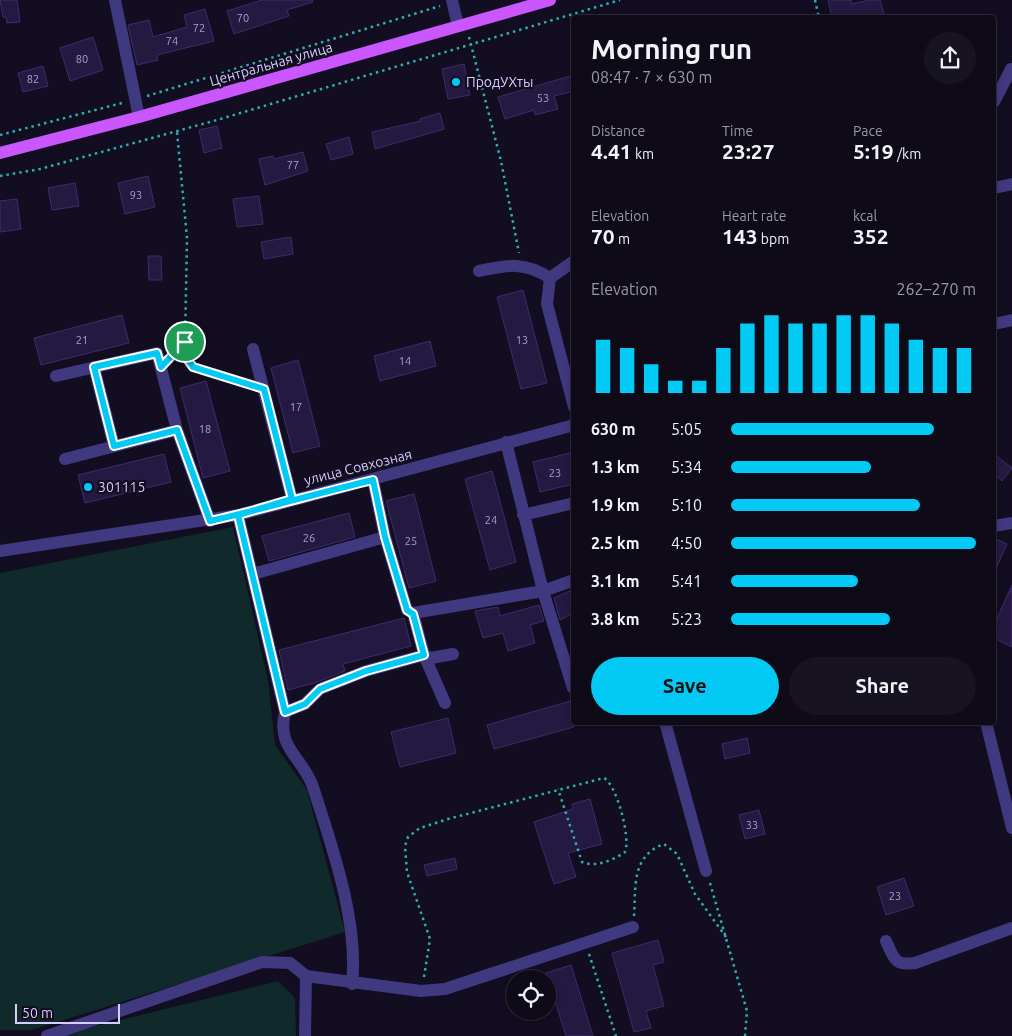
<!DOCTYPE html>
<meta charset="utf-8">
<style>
:root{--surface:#0e0a18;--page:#171321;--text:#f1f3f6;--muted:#9b9aa2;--line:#2e2b37;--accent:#03caf4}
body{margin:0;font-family:Ubuntu,sans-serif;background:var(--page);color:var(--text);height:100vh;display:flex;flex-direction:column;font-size:19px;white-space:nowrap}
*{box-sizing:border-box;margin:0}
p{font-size:16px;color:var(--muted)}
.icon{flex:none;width:28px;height:28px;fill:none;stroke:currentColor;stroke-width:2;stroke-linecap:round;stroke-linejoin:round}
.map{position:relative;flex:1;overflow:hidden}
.drawer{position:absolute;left:571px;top:15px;width:425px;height:710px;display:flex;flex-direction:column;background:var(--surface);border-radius:5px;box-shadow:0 2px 8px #0003,0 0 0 1px var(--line)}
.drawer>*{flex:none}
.fabs{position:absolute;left:506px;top:970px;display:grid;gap:10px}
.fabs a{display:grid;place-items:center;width:50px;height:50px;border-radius:50%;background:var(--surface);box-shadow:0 2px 8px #0003,0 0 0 1px var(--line);font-size:25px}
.scale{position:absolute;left:15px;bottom:12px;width:105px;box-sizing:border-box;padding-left:5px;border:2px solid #d6cdfe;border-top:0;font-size:14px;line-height:18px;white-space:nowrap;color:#d6cdfe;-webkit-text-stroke:4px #120d20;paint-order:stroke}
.pin{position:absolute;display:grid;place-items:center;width:42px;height:42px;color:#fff;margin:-21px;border:2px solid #fff;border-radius:50%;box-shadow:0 1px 5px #0007}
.round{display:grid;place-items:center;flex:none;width:52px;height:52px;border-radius:26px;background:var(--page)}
.summary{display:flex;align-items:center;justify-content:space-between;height:85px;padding:0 20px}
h1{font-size:28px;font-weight:700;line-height:38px}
.stats{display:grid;grid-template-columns:repeat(3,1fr);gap:8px;height:85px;padding:5px 20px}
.stats div{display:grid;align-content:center}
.stats b{font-size:21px;font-weight:700}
.stats small{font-size:14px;font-weight:400}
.stats p{font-size:14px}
.chart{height:140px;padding:10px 20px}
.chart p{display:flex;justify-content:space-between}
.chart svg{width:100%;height:90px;margin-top:5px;stroke:var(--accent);stroke-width:6}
.cta{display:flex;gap:10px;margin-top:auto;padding:10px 20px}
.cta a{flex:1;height:58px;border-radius:30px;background:var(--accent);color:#111;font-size:20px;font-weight:700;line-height:58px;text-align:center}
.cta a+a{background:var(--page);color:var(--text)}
ul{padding:0 20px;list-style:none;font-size:16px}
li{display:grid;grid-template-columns:80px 60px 1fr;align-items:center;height:38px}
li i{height:12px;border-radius:6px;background:var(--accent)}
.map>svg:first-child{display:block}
.green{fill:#10292a}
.building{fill:#241941;stroke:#3d2c6d}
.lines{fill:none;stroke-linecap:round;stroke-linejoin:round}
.path{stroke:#2faeb0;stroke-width:2.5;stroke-dasharray:2.5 4;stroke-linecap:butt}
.minor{stroke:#41397f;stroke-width:12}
.major{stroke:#ca56fd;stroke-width:12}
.route-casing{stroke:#fff;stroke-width:10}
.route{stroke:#03caf4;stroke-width:6}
.poi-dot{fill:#03caf4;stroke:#120d20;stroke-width:2}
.labels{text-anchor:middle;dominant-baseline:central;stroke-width:4.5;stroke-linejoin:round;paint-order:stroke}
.number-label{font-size:11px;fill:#aaa0cf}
.street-label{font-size:14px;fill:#d6cdfe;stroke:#120d20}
.poi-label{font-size:14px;fill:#d6cdfe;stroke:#120d20;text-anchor:start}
</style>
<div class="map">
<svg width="1012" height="1036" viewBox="0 0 1012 1036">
<rect width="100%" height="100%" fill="#120d20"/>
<path class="green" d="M 233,527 L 268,680 L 275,745 L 307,790 L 345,932 L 32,1030 L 0,1030 L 0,573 Z
M 278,981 L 295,998 L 296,1036 L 56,1036 Z"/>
<path class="building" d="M 0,0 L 17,0 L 20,22 L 7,23 L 6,17 L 3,17 Z
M 262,0 L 312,0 L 313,2 L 287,10 L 289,16 L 234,34 L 227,11 Z
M 828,0 L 851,0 L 852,4 L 869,0 L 880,0 L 885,18 L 832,18 Z
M 205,9 L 214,41 L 157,55 L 158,60 L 137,65 L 128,25 L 149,20 L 153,37 L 187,27 L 184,15 Z
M 93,37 L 103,70 L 70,81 L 60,48 Z
M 464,64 L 470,95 L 448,99 L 442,69 Z
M 43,66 L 48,86 L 23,92 L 18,73 Z
M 574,75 L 574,91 L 554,96 L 558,109 L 535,115 L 534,110 L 505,119 L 498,97 Z
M 440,113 L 444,129 L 375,149 L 372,132 L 421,121 L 420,119 Z
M 217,126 L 222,148 L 204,153 L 199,130 Z
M 349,137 L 353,154 L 331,160 L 326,144 Z
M 303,152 L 308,171 L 265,185 L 259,159 L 273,156 L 274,159 Z
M 148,176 L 155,207 L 125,214 L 118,183 Z
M 75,183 L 79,206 L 52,210 L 48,188 Z
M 259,196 L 263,224 L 237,227 L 233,199 Z
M 17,199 L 21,229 L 0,232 L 0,201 Z
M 291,237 L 293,254 L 264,259 L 261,242 Z
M 148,256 L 161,256 L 162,280 L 149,280 Z
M 523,290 L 547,383 L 521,389 L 497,297 Z
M 122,315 L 129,343 L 41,365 L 34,338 Z
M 430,341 L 436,366 L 380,381 L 374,356 Z
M 298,360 L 320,446 L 293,453 L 271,368 Z
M 206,381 L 230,471 L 203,478 L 180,388 Z
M 574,452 L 574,484 L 540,492 L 533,462 Z
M 164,454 L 171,482 L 85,503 L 78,475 Z
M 994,454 L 1012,468 L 1002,481 L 994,474 Z
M 492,471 L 516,562 L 490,570 L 465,479 Z
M 414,494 L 436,581 L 409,588 L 386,501 Z
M 349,513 L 355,537 L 269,561 L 262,536 Z
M 994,538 L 1007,544 L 994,573 Z
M 1012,585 L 1012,647 L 994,638 L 994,625 Z
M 574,589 L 574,613 L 560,620 L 554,598 Z
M 539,605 L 544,621 L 530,625 L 535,643 L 508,651 L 503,633 L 483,638 L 475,611 L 498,607 L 500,616 Z
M 404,618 L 411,646 L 343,664 L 345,671 L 314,683 L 288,690 L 279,650 Z
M 574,700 L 574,727 L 494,749 L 487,725 Z
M 448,718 L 456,753 L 400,767 L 391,732 Z
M 747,738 L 750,753 L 725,759 L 722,744 Z
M 590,799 L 602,844 L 568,853 L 576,877 L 554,884 L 534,822 L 573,809 L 572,804 Z
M 759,810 L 765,834 L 745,839 L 739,815 Z
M 455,858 L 457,869 L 427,876 L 424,865 Z
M 904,878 L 914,906 L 886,915 L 877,887 Z
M 658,940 L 664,962 L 653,965 L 664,1006 L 646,1011 L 651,1028 L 634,1032 L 612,953 Z
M 571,965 L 593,1036 L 566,1036 L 546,973 Z"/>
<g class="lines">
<path class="path" d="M 815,0 L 819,18
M 469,37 L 501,161 L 519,253
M 147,96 L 440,6
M 0,135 L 122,103
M 0,176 L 40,169 L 217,120 L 620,0
M 185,342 L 188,360 L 193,367 L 250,384
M 171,356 L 185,342 L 187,238 L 177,132
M 710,883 L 747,1011 L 745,1036
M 634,916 C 636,887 631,856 664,844 L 677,854 L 695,894 L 726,937
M 589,954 L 616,1036
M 424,977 L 430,939 L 407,872 L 405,846 L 408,837 L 420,828 L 448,819 L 604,778 C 617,785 631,839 625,852 C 613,860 596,868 582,862 L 558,789"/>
<path class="minor" d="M 115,0 L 139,117
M 452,0 L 458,26
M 994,102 L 1011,69
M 994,188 L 1012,184
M 574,261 L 550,278 L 547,304 L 574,407
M 479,271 C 508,265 524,261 550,278
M 994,324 L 1012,320
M 253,349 L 292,499
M 94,367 L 114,446
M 56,376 L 157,353 L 177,430 L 210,521
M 506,442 L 543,591 L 573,688
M 65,459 L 177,430
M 373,480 L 385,537 L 407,610 L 413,613
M 238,515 L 285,712 L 305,704 L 320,689 L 366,671 L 424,655 L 413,613 L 543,591 L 574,580
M 523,515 L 574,503
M 994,526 L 1012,523
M 0,551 L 238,515 L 574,425
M 253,574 L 385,537
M 424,655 L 445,703
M 424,655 L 431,658 L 453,654
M 285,712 C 276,749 303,757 313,787 C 332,847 359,922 352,984
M 665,722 L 706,871
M 986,722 L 1012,828
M 886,941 C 894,958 894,966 915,963 L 1012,928
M 306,976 L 421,991 L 445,989 L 633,927
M 47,1036 L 262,962 L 290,963 L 306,976 L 305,1036"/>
<path class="major" d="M 0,153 L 139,117 L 550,0"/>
</g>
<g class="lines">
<g class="route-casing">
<path id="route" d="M 185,342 L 161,367 L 157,353 L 94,367 L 114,446 L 177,430 L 210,521 C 264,509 318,493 373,480 L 385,537 L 407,610 L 413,614 L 424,655 L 366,671 L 320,689 L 305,704 L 285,712 L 238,515 L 292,499 L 264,389 L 193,367 L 188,360 L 185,342"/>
</g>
<use href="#route" class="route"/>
</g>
<g class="poi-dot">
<circle cx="456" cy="82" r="5"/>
<circle cx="88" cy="487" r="5"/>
</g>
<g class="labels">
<g class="number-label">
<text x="243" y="18">70</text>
<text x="199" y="28">72</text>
<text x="172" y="41">74</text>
<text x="82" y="59">80</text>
<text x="33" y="79">82</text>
<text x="543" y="98">53</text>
<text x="293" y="165">77</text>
<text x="136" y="195">93</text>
<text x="82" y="340">21</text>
<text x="522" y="340">13</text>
<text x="405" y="361">14</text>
<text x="296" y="407">17</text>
<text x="205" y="429">18</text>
<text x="555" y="473">23</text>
<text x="491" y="520">24</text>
<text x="309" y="538">26</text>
<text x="411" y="541">25</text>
<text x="752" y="825">33</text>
<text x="895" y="896">23</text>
</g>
<g class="street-label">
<text transform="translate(271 64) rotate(-16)">Центральная улица</text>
<text transform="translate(358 467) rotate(-14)">улица Совхозная</text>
</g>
<g class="poi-label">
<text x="466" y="82">ПродУХты</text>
<text x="98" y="487">301115</text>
</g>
</g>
</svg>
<div class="fabs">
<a><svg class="icon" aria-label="locate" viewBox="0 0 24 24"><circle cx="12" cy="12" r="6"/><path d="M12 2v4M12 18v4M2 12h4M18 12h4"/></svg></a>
</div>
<div class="scale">50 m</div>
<div class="pin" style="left:185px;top:342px;background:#1e9e55"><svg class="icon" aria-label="arrive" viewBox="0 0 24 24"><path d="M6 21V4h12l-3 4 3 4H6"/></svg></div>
<section class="drawer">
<div class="summary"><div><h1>Morning run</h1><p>08:47 · 7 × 630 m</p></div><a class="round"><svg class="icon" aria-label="share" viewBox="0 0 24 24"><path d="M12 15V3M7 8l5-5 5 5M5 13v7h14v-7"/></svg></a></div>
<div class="stats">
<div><p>Distance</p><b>4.41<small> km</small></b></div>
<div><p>Time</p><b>23:27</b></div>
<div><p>Pace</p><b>5:19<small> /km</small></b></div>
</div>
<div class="stats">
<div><p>Elevation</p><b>70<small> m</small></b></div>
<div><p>Heart rate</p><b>143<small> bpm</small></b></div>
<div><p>kcal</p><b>352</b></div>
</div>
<div class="chart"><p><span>Elevation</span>262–270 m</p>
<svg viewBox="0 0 160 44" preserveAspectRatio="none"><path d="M5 44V18M15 44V22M25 44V30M35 44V38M45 44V38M55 44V22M65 44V10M75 44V6M85 44V10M95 44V10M105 44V6M115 44V6M125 44V10M135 44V18M145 44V22M155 44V22"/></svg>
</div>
<ul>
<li><b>630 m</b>5:05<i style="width:83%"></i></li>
<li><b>1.3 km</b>5:34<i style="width:57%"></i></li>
<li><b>1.9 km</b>5:10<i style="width:77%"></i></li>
<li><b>2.5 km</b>4:50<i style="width:100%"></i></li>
<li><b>3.1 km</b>5:41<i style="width:52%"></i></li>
<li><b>3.8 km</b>5:23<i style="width:65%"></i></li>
</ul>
<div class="cta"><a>Save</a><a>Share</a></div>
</section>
</div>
